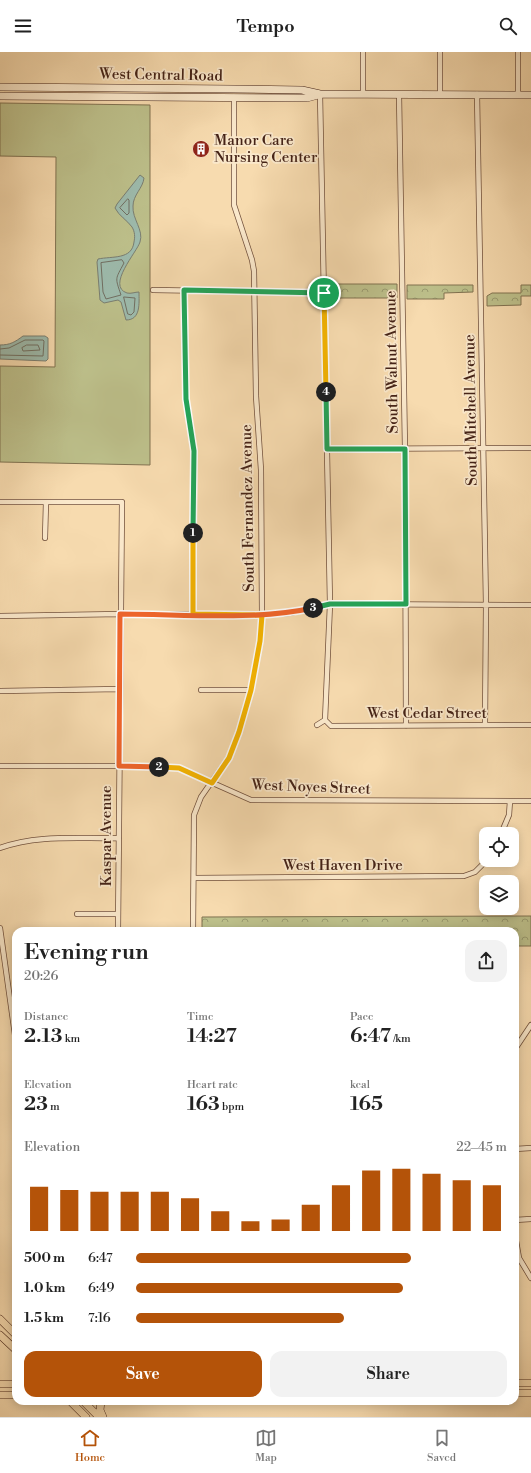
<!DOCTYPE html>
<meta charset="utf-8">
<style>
:root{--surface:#fff;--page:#f2f2f2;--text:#222;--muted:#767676;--line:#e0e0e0;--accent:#b45309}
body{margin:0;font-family:"Libre Bodoni",serif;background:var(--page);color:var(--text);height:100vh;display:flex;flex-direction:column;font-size:15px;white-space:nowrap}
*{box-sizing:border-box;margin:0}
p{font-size:13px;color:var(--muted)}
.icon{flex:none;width:22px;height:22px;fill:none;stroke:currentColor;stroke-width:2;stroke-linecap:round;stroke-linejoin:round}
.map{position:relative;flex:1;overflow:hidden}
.side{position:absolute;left:12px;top:875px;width:507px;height:478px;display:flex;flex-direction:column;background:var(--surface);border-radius:12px;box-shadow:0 2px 10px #0003}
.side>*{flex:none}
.tools{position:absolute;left:479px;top:775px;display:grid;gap:8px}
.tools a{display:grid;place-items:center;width:40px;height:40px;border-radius:8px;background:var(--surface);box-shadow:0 2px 10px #0003;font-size:20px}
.pin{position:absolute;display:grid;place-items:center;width:34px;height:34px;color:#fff;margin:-17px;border:2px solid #fff;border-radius:50%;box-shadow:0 1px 4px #0007}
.km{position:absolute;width:20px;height:20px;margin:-10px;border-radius:50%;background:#222;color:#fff;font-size:11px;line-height:20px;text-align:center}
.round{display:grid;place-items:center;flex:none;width:42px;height:42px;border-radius:12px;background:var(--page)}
.summary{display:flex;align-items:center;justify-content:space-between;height:68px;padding:0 12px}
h1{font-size:22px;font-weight:600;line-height:30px}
.stats{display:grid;grid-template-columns:repeat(3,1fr);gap:6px;height:68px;padding:4px 12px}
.stats div{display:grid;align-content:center}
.stats b{font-size:20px;font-weight:600}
.stats small{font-size:11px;font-weight:400}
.stats p{font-size:11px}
.chart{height:112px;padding:8px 12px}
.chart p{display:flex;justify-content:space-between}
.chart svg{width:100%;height:72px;margin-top:4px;stroke:var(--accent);stroke-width:6}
.cta{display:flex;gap:8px;margin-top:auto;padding:8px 12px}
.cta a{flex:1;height:46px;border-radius:12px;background:var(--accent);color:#fff;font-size:16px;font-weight:600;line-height:46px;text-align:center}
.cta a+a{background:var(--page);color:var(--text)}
ul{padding:0 12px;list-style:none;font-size:13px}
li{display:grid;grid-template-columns:64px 48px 1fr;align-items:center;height:30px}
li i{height:10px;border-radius:5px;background:var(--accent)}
header{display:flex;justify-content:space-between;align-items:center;height:52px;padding:0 12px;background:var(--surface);font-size:18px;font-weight:600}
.tab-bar{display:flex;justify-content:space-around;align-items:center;height:56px;border-top:1px solid var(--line);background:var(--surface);font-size:11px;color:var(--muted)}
.tab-bar a{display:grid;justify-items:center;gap:2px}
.tab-bar .selected{color:var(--accent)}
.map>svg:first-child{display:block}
.grass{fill:#bdc08b;stroke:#817251}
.forest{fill:url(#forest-crowns);stroke:#817251}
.water{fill:#9dbbad;stroke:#7a7e71}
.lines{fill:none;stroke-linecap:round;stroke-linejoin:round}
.shore{stroke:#716f62;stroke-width:1}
.street-casing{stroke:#72513d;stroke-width:6}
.secondary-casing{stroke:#452317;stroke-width:8}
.primary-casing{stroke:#452317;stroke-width:8}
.street{stroke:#fae8cb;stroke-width:4.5}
.secondary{stroke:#fae8cb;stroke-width:7}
.primary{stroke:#f7dbaf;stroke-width:7}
.split-1-casing{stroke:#fff;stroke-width:8}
.split-2-casing{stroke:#fff;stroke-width:8}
.split-3-casing{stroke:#fff;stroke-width:8}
.split-4-casing{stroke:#fff;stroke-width:8}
.split-5-casing{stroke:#fff;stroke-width:8}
.split-1{stroke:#22a559;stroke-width:5}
.split-2{stroke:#f5b400;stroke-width:5}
.split-3{stroke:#f0652b;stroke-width:5}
.split-4{stroke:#22a559;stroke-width:5}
.split-5{stroke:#f5b400;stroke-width:5}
.labels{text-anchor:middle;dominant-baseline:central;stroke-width:3.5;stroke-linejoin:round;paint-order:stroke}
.street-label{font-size:15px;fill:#452317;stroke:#fae8cb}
.poi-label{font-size:15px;fill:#452317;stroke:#fae8cb;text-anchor:start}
</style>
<header><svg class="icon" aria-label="menu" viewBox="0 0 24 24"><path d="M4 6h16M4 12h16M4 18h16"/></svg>Tempo<svg class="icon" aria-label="search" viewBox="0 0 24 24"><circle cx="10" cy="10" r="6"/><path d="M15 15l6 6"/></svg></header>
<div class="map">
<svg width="531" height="1365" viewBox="0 0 531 1365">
<defs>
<pattern id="forest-crowns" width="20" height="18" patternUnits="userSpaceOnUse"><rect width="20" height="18" fill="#bdc08b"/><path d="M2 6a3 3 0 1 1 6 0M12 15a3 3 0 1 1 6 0" fill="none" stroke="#9b9c71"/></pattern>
</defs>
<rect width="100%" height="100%" fill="#f7dbaf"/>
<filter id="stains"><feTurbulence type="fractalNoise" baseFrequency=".005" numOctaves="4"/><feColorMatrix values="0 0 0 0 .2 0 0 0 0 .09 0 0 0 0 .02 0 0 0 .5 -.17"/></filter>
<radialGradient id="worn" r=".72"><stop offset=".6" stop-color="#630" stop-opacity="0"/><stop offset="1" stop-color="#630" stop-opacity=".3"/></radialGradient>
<path class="grass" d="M 0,51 L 150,53 L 150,413 L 0,410 L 0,314 L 55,315 L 56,105 L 0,104 Z"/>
<path class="forest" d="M 335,232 L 397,232 L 397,246 L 330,246 L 336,242 Z
M 407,233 L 473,233 L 473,240 L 444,241 L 444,247 L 407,247 Z
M 521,233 L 531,233 L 531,244 L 521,244 L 521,253 L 487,254 L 487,244 L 492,241 L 521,241 Z
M 531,864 L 531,894 L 515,894 L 515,879 L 202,879 L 202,865 Z"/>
<path class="water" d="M 140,123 L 144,126 C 143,136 133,143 133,154 C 132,167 144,178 140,190 C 137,200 106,234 127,241 C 131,242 135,240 139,240 C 139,251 141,268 126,268 L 121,250 L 118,248 L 104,251 L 100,248 L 97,210 L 98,207 C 112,204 132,208 134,190 C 135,185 135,180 132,175 C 127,168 119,164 115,156 L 117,152 Z
M 23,284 L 45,284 L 48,286 L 48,307 L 46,309 L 0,307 L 0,293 C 10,293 15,290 23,284 Z"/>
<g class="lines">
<path class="shore" d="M 128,147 L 129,148 L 129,161 L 127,163 L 120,156 Z
M 122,208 L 124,211 C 115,228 115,225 121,243 L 106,247 L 103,240 L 101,211 Z
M 124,245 L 135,246 L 134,260 L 131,263 L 128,262 Z
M 27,293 L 38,293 L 40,298 L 23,299 L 22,296 Z
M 0,297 L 9,296 L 25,288 L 43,288 L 44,289 L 43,304 L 0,303"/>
<g class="street-casing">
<path id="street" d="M 363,0 L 363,42
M 320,42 L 330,552 L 325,668
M 399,42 L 405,397 L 406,674
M 440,42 L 440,0
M 477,42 L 486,553 L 485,673
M 518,43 L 518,0
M 153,238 L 325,241
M 184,238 L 186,347 L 194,399 L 193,562
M 327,397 L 531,396
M 0,450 L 122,450 L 118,879
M 45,486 L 46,450
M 0,564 L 121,562 L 262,563 L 290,561 L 330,552 L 531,553
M 201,638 L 251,638
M 0,639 L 120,637
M 325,668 L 331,674 L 531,673
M 317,673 L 325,668
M 0,714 L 119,714 L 179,716 L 251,748 L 531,749
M 501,782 L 509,763 L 510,749
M 0,796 C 37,782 80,787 119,786
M 194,826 L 464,824 L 475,820 L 487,808
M 77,862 L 118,862
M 0,876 L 16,990
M 193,879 L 194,763 L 201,745 L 229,705 L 239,680 L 251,638 L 260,589 L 262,563 L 261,418 L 256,344 L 254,219 L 252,208 L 234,153 L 234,45
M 515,997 L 531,973
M 515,1097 L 531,1096
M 515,1168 L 531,1167
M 515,1183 L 519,1206 L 531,1226"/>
</g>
<g class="secondary-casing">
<path id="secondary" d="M 0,35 L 234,37 L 302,38 L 320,42 L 531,43
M 0,44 L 307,46 L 318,43"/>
</g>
<g class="primary-casing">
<path id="primary" d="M 0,1267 L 16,1283
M 0,1283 L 16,1298
M 515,1331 L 531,1331
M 0,1332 L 16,1332
M 515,1341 L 531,1341
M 0,1343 L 16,1343
M 70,1349 L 86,1365
M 83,1349 L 99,1365
M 101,1349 L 100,1358 L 103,1365"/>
</g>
<use href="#street" class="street"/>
<use href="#secondary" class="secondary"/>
<use href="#primary" class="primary"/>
</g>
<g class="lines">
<g class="split-1-casing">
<path id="split-1" d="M 193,481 L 194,399 L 186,347 L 184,238 L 324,241"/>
</g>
<g class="split-2-casing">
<path id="split-2" d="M 159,715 L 179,716 L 212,731 L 229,706 L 239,680 L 251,638 L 260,589 L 262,563 L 193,562 L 193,481"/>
</g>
<g class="split-3-casing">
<path id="split-3" d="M 159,715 L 119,714 L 120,562 C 182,562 253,569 313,556"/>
</g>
<g class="split-4-casing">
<path id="split-4" d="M 313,556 L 330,552 L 406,552 L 405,397 L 327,397 L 326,340"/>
</g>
<g class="split-5-casing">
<path id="split-5" d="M 324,241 L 326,340"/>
</g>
<use href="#split-1" class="split-1"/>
<use href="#split-2" class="split-2"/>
<use href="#split-3" class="split-3"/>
<use href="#split-4" class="split-4"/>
<use href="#split-5" class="split-5"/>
</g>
<defs>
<g id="building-disc" transform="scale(0.9)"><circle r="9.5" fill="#8f2418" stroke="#fae8cb"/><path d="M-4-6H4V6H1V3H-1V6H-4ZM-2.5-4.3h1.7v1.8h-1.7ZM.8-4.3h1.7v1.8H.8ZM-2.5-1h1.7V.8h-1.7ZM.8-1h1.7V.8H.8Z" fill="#fff"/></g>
</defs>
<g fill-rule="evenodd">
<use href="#building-disc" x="201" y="97"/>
</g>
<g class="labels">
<g class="street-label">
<text transform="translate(161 23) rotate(1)">West Central Road</text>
<text transform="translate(392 310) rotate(-91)">South Walnut Avenue</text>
<text transform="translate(471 358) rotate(-91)">South Mitchell Avenue</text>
<text transform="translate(248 456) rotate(-91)">South Fernandez Avenue</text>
<text x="427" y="661">West Cedar Street</text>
<text transform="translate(311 735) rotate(2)">West Noyes Street</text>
<text transform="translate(106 784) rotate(-90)">Kaspar Avenue</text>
<text x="343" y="813">West Haven Drive</text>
</g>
<g class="poi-label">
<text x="214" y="88">Manor Care<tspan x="214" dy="17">Nursing Center</tspan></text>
</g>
</g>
<rect width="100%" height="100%" filter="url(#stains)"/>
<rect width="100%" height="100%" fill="url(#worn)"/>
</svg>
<div class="tools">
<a><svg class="icon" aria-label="locate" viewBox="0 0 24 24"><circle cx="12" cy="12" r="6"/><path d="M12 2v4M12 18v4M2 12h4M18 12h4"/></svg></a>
<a><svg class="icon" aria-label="layers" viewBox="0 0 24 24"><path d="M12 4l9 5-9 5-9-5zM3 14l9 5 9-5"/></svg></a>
</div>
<div class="pin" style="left:324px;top:241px;background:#1e9e55"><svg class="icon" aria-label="arrive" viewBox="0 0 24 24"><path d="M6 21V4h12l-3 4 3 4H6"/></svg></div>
<b class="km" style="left:193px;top:481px">1</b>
<b class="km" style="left:159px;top:715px">2</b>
<b class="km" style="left:313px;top:556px">3</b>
<b class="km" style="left:326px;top:340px">4</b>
<section class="side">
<div class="summary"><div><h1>Evening run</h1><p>20:26</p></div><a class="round"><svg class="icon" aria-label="share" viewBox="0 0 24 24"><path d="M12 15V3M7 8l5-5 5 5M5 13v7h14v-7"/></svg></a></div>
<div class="stats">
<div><p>Distance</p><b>2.13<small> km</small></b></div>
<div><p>Time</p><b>14:27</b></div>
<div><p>Pace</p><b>6:47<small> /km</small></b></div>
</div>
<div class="stats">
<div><p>Elevation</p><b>23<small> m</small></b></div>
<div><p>Heart rate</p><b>163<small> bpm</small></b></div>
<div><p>kcal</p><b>165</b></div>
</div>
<div class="chart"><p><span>Elevation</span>22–45 m</p>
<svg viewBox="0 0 160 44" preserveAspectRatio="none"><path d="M5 44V17M15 44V19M25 44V20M35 44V20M45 44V20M55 44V24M65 44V32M75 44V38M85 44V37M95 44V28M105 44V16M115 44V7M125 44V6M135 44V9M145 44V13M155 44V16"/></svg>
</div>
<ul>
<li><b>500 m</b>6:47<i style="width:74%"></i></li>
<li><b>1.0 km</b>6:49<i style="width:72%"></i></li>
<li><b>1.5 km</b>7:16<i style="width:56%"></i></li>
</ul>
<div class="cta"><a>Save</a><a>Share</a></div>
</section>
</div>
<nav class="tab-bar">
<a class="selected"><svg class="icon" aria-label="home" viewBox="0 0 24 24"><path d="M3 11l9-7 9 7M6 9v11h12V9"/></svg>Home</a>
<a><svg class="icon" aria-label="map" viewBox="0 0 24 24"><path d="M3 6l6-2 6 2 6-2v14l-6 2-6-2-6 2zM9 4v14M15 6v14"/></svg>Map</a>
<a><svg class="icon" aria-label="saved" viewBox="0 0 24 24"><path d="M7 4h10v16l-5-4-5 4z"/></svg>Saved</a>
</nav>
